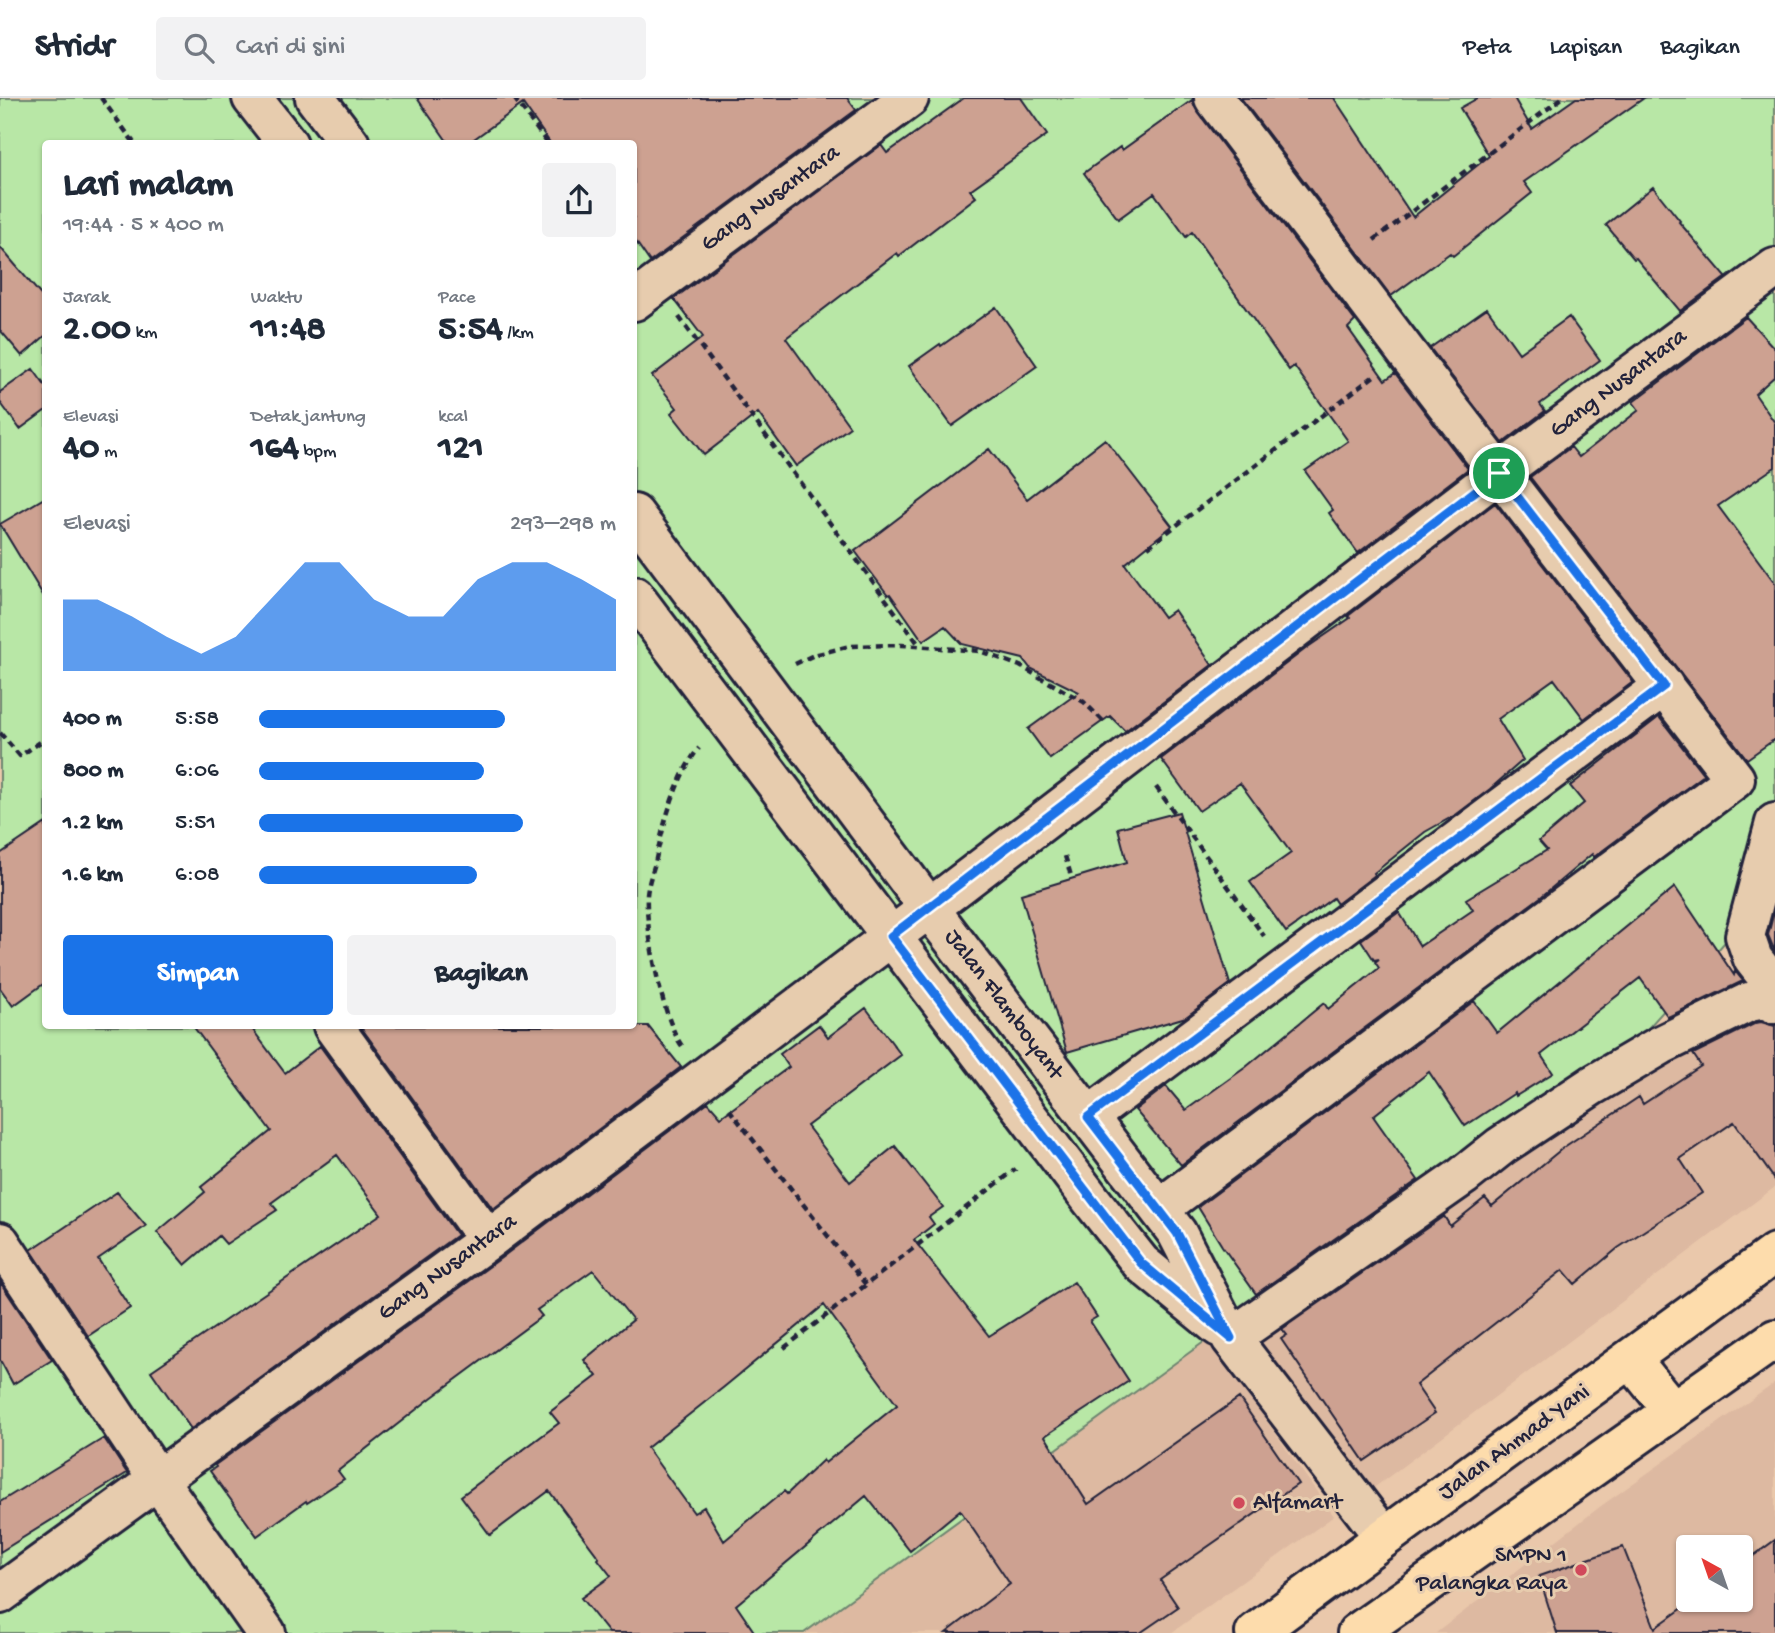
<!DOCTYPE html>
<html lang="id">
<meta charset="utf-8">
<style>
:root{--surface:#fff;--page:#f2f2f3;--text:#1f2937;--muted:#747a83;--line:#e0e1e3;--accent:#1a73e8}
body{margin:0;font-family:"Gochi Hand",sans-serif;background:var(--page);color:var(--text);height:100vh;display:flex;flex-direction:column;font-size:26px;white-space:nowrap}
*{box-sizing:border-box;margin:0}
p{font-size:23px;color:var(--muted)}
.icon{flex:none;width:38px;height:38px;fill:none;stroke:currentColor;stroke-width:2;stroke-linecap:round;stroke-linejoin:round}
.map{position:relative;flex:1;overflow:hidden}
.details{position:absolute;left:42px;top:42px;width:595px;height:889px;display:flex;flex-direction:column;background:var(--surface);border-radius:7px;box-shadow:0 2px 5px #0004}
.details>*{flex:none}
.needle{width:46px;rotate:320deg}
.fabs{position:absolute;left:1676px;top:1437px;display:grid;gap:14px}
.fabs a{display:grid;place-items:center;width:77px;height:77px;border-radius:7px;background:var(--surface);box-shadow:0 2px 5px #0004;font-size:35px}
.pin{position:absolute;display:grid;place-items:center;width:60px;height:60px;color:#fff;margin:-30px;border:4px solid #fff;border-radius:50%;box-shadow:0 2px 7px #0007}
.round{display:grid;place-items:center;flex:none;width:74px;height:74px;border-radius:7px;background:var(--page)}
.overview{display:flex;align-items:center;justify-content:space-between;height:119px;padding:0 21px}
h1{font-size:38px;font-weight:700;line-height:52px}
.figures{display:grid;grid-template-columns:repeat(3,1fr);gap:10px;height:119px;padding:7px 21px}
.figures div{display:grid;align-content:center}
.figures b{font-size:35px;font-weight:700}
.figures small{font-size:19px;font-weight:400}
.figures p{font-size:19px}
.chart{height:196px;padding:14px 21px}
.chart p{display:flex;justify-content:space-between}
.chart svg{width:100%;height:126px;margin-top:7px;fill:var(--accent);opacity:.7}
.primary-button{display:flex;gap:14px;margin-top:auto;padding:14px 21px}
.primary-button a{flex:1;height:80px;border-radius:7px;background:var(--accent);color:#fff;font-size:28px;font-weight:700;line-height:80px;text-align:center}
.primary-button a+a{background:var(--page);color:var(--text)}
ul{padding:0 21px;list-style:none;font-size:23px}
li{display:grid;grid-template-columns:112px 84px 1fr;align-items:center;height:52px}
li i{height:18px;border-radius:9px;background:var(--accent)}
header{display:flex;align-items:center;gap:42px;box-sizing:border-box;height:98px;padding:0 35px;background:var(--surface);border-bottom:2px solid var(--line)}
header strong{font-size:33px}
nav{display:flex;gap:38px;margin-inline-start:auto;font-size:24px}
.search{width:490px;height:63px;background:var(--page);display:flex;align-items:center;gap:18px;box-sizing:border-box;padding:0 24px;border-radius:7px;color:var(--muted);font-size:26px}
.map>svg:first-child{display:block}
.built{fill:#ddb9a1;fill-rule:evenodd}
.green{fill:#b8e7a6;stroke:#6d8470;stroke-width:2;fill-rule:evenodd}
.building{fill:#cda191;stroke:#22223b;stroke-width:2;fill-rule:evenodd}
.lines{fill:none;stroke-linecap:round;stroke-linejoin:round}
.minor-casing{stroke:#22223b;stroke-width:44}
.major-casing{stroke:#22223b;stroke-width:44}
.path{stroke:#22223b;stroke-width:4.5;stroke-dasharray:7 5;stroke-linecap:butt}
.minor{stroke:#e7ccae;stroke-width:38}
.major{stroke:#fddcac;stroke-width:38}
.route-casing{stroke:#fff;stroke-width:14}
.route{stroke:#1a73e8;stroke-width:9}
.poi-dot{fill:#d1495b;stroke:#e7ccae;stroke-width:2.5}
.labels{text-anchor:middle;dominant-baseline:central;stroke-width:6;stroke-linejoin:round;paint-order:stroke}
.street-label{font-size:24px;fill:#22223b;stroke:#e7ccae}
.poi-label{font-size:24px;fill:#22223b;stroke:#e7ccae;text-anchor:start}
</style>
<header>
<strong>Stridr</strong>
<div class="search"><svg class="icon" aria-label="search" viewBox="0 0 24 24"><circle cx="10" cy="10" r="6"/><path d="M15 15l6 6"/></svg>Cari di sini</div>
<nav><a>Peta</a><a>Lapisan</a><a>Bagikan</a></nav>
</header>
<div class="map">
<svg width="1775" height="1535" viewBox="0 0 1775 1535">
<rect width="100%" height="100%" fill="#eac8ab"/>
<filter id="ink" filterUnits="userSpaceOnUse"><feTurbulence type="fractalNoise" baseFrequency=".0143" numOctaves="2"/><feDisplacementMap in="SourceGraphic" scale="14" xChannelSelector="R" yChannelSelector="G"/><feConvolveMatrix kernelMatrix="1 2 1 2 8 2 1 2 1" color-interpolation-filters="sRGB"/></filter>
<g filter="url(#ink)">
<path class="built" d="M 1768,912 L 1775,921 L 1775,1089 L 1371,1392 L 1256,1242 L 1620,989 Z
M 1208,1241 L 1334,1418 L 1171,1535 L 794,1535 Z
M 1775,1285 L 1775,1535 L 1436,1535 L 1601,1408 ZM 1689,1449 L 1741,1449 L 1741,1502 L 1689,1502 Z"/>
<path class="green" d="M 0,0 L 1775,0 L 1775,788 L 1642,937 L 1208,1241 L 804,1535 L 0,1535 ZM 46,46 L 634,46 L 634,928 L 46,928 Z"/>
<path class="building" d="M 417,0 L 847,0 L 856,12 L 650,164 L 634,141 L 634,46 L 551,46 L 523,6 L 467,46 L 449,46 Z
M 964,0 L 1021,0 L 1047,37 L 970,92 L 976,99 L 899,158 L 897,155 L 786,240 L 850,329 L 796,368 L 758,315 L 704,357 L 671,315 L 677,310 L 652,278 L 703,239 L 674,201 L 675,200 L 881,47 L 887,55 Z
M 1241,0 L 1334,0 L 1413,119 L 1489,58 L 1460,10 L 1478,0 L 1514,0 L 1532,31 L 1576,0 L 1644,0 L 1524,84 L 1532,95 L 1453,158 L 1450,155 L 1391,198 Z
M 1192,2 L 1197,13 L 1355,223 L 1348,230 L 1385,282 L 1395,275 L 1468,371 L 1358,455 L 1329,415 L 1333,412 L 1305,373 L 1348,343 L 1294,268 L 1289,272 L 1192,134 L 1186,139 L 1154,95 L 1118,121 L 1084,75 L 1120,49 L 1122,52 Z
M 1653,89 L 1680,123 L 1679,124 L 1726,179 L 1680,213 L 1636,160 L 1634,161 L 1606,127 Z
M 0,149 L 46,203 L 46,237 L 22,258 L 0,232 Z
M 996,209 L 1037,268 L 952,328 L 909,268 L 940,246 L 941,248 Z
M 1487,210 L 1519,255 L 1569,219 L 1600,262 L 1540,306 L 1545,313 L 1503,345 L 1430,250 Z
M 1746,219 L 1775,251 L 1775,278 L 1755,296 L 1775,325 L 1775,369 L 1718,408 L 1775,485 L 1775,641 L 1747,661 L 1530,379 L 1571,349 L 1579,359 L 1639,312 L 1633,304 Z
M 33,271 L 46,289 L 46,312 L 20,331 L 0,304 L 0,294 Z
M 1105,341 L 1172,428 L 1125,466 L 1164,519 L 1174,512 L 1212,567 L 1125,633 L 1110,618 L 1050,661 L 1028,631 L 1079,594 L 1030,570 L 1023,561 L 962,546 L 945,528 L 923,543 L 890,496 L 888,497 L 855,453 L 989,351 L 1027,401 Z
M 46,399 L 46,502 L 0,426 Z
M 1495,405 L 1633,584 L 1584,621 L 1554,581 L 1498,621 L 1523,662 L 1490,691 L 1457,716 L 1425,734 L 1374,775 L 1375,777 L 1337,806 L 1333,800 L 1286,834 L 1250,784 L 1291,755 L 1240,685 L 1199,713 L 1161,661 L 1308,549 L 1350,520 L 1348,518 Z
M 1659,619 L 1704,677 L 1594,759 L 1592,756 L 1542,798 L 1181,1067 L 1135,1012 L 1166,988 L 1186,1012 L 1246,969 L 1324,905 L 1328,911 L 1379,870 L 1375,864 L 1379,861 L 1374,862 L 1361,842 L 1399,814 L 1420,848 L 1473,812 L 1466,801 L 1547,752 L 1539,743 L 1584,705 L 1570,688 Z
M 1179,714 L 1230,886 L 1186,919 L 1067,954 L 1021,796 L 1127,764 L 1118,730 Z
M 46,725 L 46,884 L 13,908 L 0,890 L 0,756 Z
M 1675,789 L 1734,877 L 1735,873 L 1743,883 L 1668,919 L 1640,880 L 1541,957 L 1553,975 L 1516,998 L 1515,995 L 1465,1028 L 1429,974 L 1373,1018 L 1418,1082 L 1256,1196 L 1222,1148 L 1198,1109 L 1474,903 L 1497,935 Z
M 1775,810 L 1775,854 L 1768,837 Z
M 866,910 L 901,957 L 807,1028 L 850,1084 L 895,1048 L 943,1109 L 929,1119 L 934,1126 L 914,1142 L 989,1238 L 1074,1184 L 1097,1219 L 1090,1223 L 1129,1283 L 1045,1338 L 1088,1406 L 1239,1300 L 1298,1386 L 1160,1482 L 1178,1509 L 1140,1535 L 946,1535 L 1010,1486 L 960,1412 L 910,1453 L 866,1398 L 736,1507 L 755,1535 L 609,1535 L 581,1500 L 611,1478 L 598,1461 L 599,1460 L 549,1393 L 490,1437 L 461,1398 L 559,1325 L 550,1314 L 597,1278 L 584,1262 L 633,1222 L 593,1172 L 537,1212 L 542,1218 L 431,1300 L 338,1373 L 344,1381 L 307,1405 L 306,1403 L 257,1438 L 210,1373 L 216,1369 L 215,1367 L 501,1160 L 708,1004 L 721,1019 L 789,969 L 780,956 L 819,927 L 828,939 ZM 824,1207 L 897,1307 L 825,1365 L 823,1362 L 787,1396 L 784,1393 L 724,1443 L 704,1409 L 694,1415 L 647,1350 L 724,1289 Z
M 1761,924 L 1775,928 L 1775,1082 L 1734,1024 L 1680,1061 L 1702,1095 L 1618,1150 L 1575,1186 L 1563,1172 L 1416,1287 L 1435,1315 L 1364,1363 L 1281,1241 L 1287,1237 L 1282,1231 L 1444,1118 L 1450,1128 L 1485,1100 L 1492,1108 L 1564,1049 L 1639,999 L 1643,1006 L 1701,968 L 1693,956 L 1756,925 Z
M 193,928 L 250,928 L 285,975 L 320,948 L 457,1137 L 191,1331 L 151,1273 L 381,1116 L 337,1057 L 271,1105 L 277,1112 L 226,1146 L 219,1138 L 185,1167 L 157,1134 L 205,1094 L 201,1089 L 271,1033 Z
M 360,928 L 648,928 L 681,969 L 493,1111 Z
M 117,1094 L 146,1128 L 98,1161 L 130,1210 L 88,1238 L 31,1152 Z
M 0,1184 L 52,1262 L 13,1286 L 0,1262 Z
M 104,1340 L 127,1375 L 0,1454 L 0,1404 Z
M 1775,1442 L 1775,1535 L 1557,1535 L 1539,1478 L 1623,1449 L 1655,1530 L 1694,1502 L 1741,1502 L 1741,1467 Z"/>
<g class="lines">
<g class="minor-casing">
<path id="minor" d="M 252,0 L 288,46
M 315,0 L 350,46
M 634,203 L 909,0
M 634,416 L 929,810 L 1177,1135 L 1231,1240 L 1384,1439
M 634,498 L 891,838 L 1092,1103 L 1141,1165 L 1219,1229
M 1775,725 L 1745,838 L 1753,861 L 1775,889
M 333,928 L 488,1142
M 1088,1019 L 1664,588
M 1159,1111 L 1735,681 L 1406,254 L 1214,0
M 0,1144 L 158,1382 L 266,1535
M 1231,1240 L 1463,1078 L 1501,1048 L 1593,987 L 1661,947 L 1749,904 L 1764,901 L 1775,906
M 0,1496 L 488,1142 L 944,799 L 1499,375 L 1775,170"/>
</g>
<g class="major-casing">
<path id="major" d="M 1631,1261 L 1673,1313
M 1255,1535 C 1427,1407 1602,1282 1775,1155
M 1357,1535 L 1775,1241"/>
</g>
<path class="path" d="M 101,0 L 135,46
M 514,0 L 548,46
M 1374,142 L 1562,0
M 679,219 L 920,548
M 1148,449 L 1374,278
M 795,566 L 814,557 L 850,548 L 902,547 L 980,553 L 1020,568 L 1084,604 L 1105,625
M 0,635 L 20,658 L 46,640
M 1156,689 L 1264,838
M 1065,758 L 1072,781
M 682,948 C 662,920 645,831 647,797 C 648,786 652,775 655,765 C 663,728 675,680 699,650
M 729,1011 L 866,1187
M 784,1250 L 1016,1071"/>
<use href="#minor" class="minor"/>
<use href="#major" class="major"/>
</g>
</g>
<g class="lines" filter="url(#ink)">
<g class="route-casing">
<path id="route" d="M 1499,375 L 1664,588 L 1088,1019 L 1177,1135 L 1231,1240 L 1141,1165 L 891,838 Z"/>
</g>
<use href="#route" class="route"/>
</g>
<g class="poi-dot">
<circle cx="1239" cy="1405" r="7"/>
<circle cx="1581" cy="1472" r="7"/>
</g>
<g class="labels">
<g class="street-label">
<text transform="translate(771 101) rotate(-36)">Gang Nusantara</text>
<text transform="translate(1619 286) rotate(-37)">Gang Nusantara</text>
<text transform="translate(1003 907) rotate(53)">Jalan Flamboyant</text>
<text transform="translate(448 1170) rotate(-36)">Gang Nusantara</text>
<text transform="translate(1515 1345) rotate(-36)">Jalan Ahmad Yani</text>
</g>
<g class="poi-label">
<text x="1253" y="1405">Alfamart</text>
<text x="1567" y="1458" text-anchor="end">SMPN 1<tspan x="1567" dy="28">Palangka Raya</tspan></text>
</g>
</g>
</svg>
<div class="fabs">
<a><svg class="needle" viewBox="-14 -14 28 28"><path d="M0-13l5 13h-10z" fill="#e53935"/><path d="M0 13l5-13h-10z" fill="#747a83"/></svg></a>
</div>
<div class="pin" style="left:1499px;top:375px;background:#1e9e55"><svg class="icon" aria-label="arrive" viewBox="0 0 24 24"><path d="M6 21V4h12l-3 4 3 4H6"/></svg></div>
<section class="details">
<div class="overview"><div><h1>Lari malam</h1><p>19:44 · 5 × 400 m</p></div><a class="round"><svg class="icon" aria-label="share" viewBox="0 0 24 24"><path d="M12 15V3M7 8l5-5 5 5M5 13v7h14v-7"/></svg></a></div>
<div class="figures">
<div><p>Jarak</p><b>2.00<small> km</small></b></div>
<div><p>Waktu</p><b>11:48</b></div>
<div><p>Pace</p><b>5:54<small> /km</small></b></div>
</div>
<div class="figures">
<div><p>Elevasi</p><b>40<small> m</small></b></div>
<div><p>Detak jantung</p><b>164<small> bpm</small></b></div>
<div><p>kcal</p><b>121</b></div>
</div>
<div class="chart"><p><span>Elevasi</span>293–298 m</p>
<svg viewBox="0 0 160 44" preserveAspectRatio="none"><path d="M0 44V19L10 19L20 25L30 32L40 38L50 32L60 19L70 6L80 6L90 19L100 25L110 25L120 12L130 6L140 6L150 12L160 19V44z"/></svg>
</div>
<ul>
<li><b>400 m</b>5:58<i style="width:69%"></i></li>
<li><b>800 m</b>6:06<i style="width:63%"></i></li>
<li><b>1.2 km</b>5:51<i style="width:74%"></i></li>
<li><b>1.6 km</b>6:08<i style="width:61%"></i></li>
</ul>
<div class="primary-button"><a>Simpan</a><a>Bagikan</a></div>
</section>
</div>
